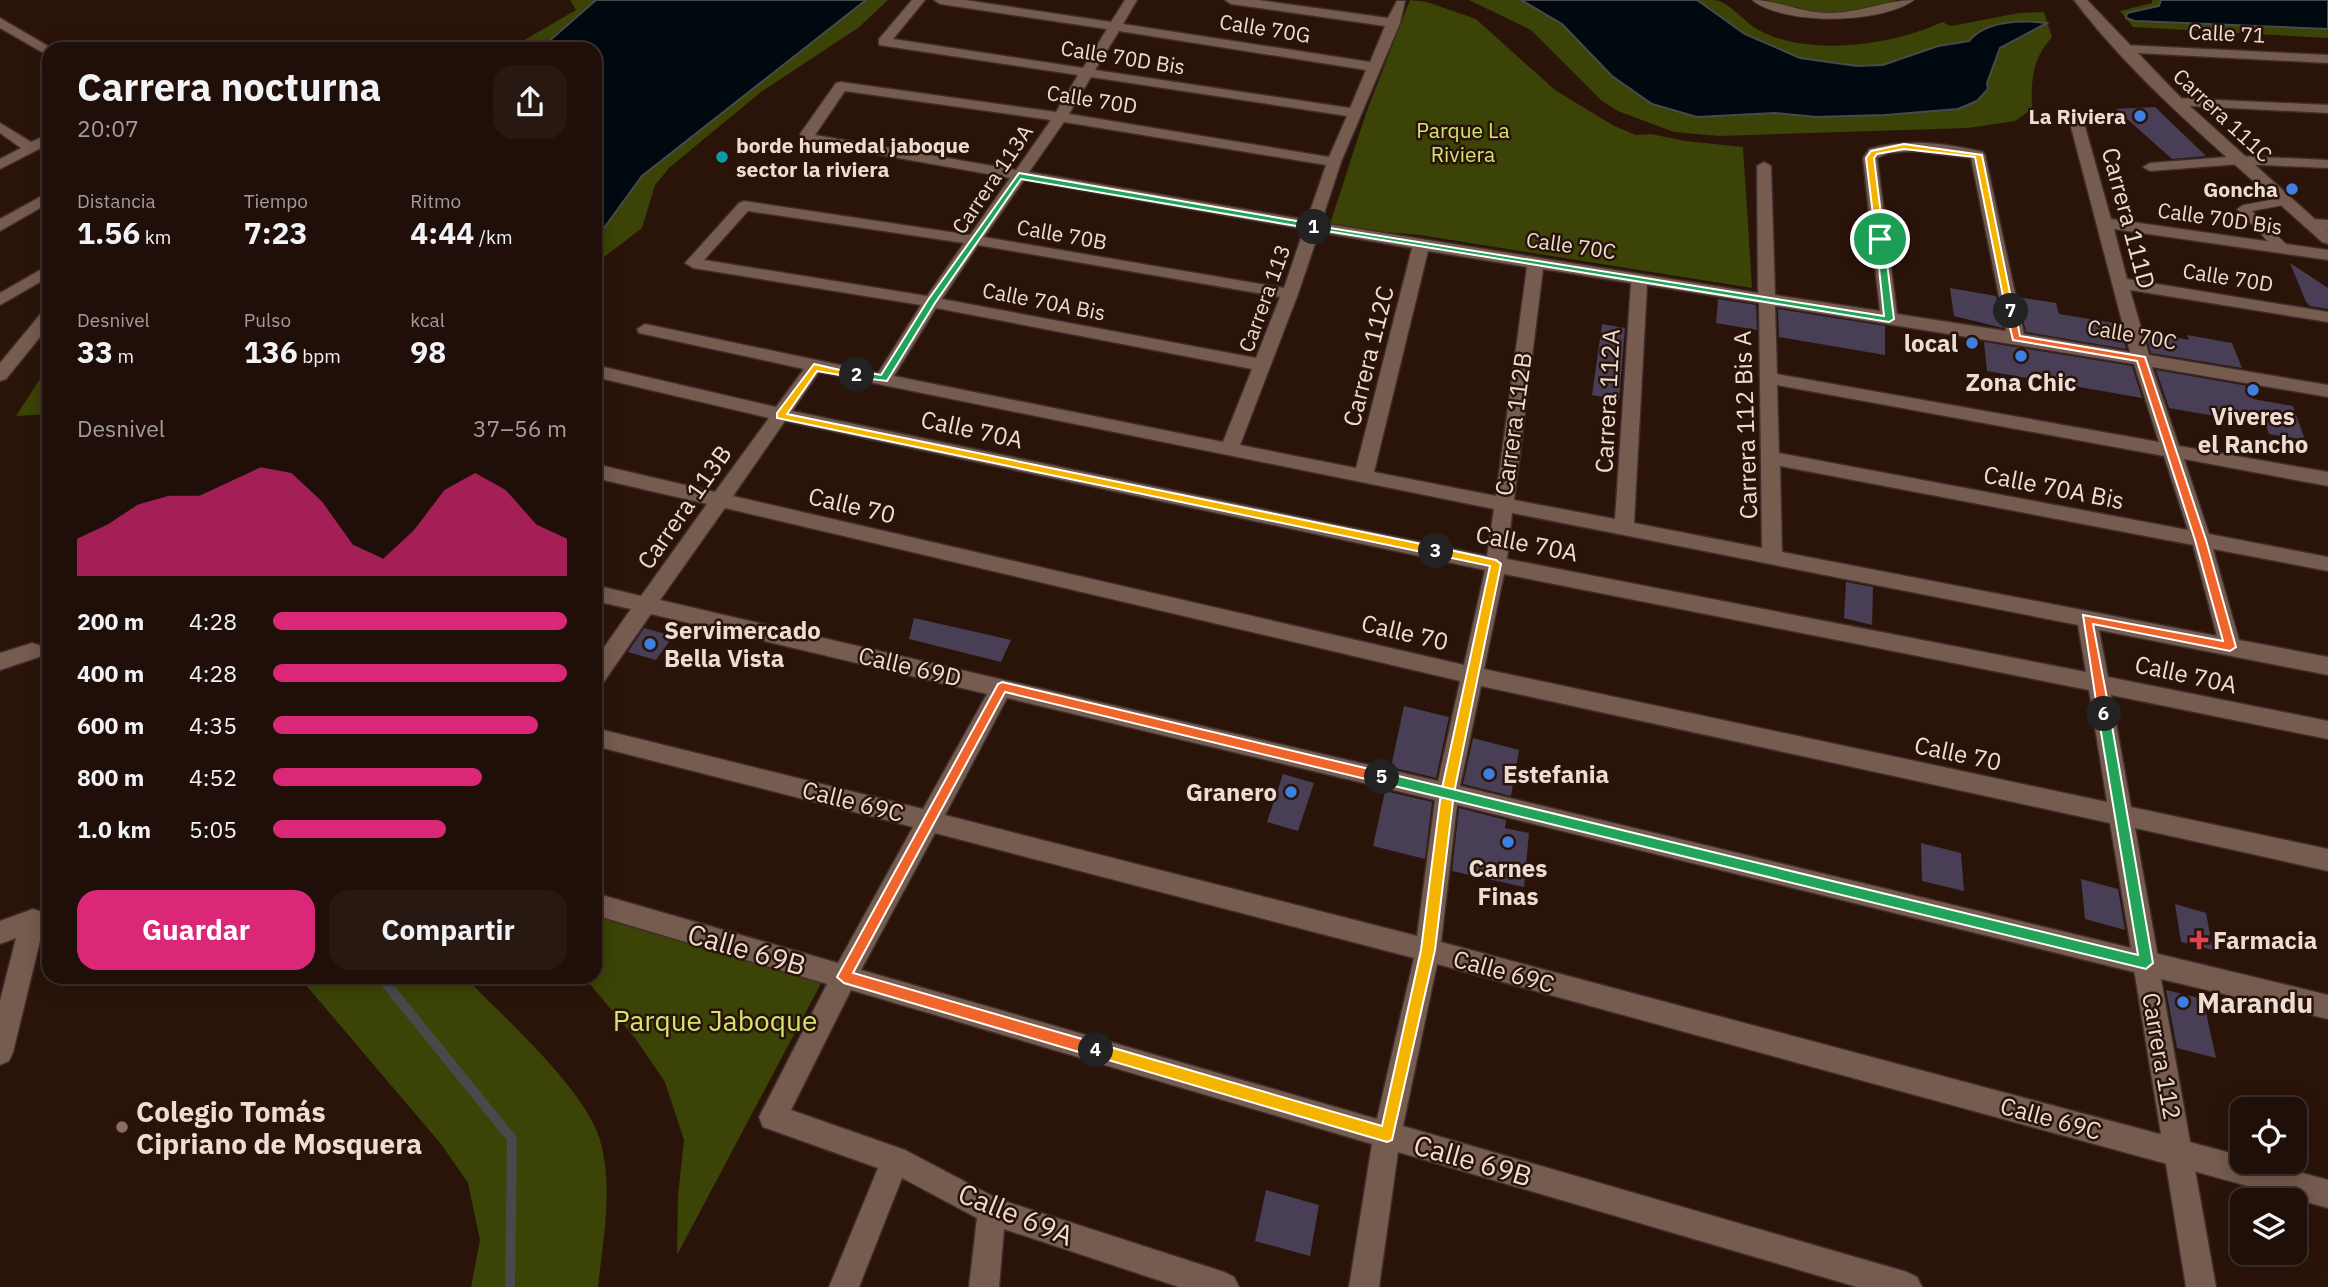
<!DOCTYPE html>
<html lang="es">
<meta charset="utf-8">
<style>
:root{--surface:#200f08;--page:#281812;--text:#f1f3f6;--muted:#a29c9c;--line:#3d2f29;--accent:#db2777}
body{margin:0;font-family:"IBM Plex Sans",sans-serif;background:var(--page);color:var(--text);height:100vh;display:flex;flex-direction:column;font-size:26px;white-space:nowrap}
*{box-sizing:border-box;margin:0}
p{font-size:23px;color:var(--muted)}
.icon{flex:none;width:38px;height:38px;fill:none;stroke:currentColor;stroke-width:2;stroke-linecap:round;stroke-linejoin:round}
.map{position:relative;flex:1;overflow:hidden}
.details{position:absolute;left:42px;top:42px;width:560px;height:942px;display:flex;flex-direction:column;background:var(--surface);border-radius:21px;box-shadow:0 4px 18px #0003,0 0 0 2px var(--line)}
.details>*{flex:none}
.tools{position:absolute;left:2230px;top:1097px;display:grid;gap:14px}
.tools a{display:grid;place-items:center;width:77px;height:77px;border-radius:14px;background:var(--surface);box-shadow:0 4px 18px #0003,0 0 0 2px var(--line);font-size:35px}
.pin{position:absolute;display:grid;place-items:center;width:60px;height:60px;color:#fff;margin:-30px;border:4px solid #fff;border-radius:50%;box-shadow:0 2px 7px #0007}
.km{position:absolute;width:35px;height:35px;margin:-18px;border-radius:50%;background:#222;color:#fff;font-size:19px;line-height:35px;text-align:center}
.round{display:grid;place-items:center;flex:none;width:74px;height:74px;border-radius:21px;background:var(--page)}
.overview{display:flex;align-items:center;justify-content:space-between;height:119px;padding:0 35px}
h1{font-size:38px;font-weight:700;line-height:52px}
.metrics{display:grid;grid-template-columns:repeat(3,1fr);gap:10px;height:119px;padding:7px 35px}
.metrics div{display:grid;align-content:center}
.metrics b{font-size:30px;font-weight:700}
.metrics small{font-size:19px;font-weight:400}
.metrics p{font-size:19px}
.chart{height:196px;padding:14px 35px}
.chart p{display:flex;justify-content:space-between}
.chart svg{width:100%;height:126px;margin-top:7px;fill:var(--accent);opacity:.7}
.primary-button{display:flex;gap:14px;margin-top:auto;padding:14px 35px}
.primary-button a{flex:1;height:80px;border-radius:21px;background:var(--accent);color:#fff;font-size:28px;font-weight:700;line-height:80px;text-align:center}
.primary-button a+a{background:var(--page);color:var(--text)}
ul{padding:0 35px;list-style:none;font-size:23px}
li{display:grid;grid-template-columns:112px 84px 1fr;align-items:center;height:52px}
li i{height:18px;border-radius:9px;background:var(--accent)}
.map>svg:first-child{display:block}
.green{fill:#3b4306}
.water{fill:#010910;stroke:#48494b;stroke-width:2}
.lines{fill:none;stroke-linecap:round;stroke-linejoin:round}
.stream{stroke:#48494b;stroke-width:10}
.building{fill:#483f56}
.lane-casing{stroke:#3e2e2b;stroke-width:2}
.street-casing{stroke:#3e2e2b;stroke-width:3}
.secondary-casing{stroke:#3e2e2b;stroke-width:3}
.lane{fill:#765b4f;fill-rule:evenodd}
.street{fill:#765b4f;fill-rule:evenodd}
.secondary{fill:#765b4f;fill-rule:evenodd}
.split-1{fill:#22a559;stroke:#fff;stroke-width:2}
.split-2{fill:#22a559;stroke:#fff;stroke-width:2}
.split-3{fill:#f5b400;stroke:#fff;stroke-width:2}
.split-4{fill:#f5b400;stroke:#fff;stroke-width:2}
.split-5{fill:#f0652b;stroke:#fff;stroke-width:2}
.split-6{fill:#22a559;stroke:#fff;stroke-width:2}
.split-7{fill:#f0652b;stroke:#fff;stroke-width:2}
.split-8{fill:#f5b400;stroke:#fff;stroke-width:2}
.shop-dot{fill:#3f7fe0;stroke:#2a140a;stroke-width:2.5}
.culture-dot{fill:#0f9aa8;stroke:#2a140a;stroke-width:2.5}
.health-dot{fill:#e0444e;stroke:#2a140a;stroke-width:2.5}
.education-dot{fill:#8d6e63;stroke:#2a140a;stroke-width:2.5}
.labels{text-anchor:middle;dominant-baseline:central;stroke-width:5;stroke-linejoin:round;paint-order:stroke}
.far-street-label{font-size:21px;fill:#edddd5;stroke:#2a140a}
.far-poi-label{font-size:21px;font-weight:bold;fill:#edddd5;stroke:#2a140a;text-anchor:end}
.far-park-label{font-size:21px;fill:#d3e56f;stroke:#2a140a}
.street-label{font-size:24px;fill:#edddd5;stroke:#2a140a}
.poi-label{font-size:24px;font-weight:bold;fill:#edddd5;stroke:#2a140a}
.near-street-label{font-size:28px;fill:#edddd5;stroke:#2a140a}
.near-poi-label{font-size:28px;font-weight:bold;fill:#edddd5;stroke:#2a140a;text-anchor:start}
.near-park-label{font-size:28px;fill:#d3e56f;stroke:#2a140a}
</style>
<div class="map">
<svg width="2328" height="1287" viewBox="0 0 2328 1287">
<rect width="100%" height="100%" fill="#2a140a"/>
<path class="green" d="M 570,0 L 888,0 L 858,28 L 761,92 L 670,167 L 655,185 L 642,228 L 595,264 L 595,49 L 509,49 L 576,10 Z
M 1410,0 L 1427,2 L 1476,19 L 1555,90 L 1614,126 L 1636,135 L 1651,134 L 1685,141 L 1743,147 L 1752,288 L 1420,235 L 1311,226 L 1331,221 L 1366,113 Z
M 1469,0 C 1524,0 1579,0 1634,0 C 1660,0 1687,0 1714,0 C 1729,1 1744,22 1757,29 C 1805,58 1894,45 1942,22 L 1951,26 L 2019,13 L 2044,12 L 2052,37 C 2032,59 2031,80 2032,109 L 2015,121 L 1968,128 L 1719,136 L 1674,132 L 1618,111 L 1602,101 L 1531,30 Z
M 1763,0 L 1897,0 C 1861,16 1799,20 1763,0 Z
M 2152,0 L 2328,0 L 2328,38 L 2133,27 L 2120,11 L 2152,3 Z
M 49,365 L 49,414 L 16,416 Z
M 595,907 L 826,974 L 677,1255 L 678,1196 L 684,1140 L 665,1082 L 635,1038 L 584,977 L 595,976 Z
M 299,977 L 465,977 C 504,1018 581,1085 599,1137 C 614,1184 603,1240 598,1287 L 471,1287 L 480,1240 L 468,1183 L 441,1144 Z"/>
<path class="water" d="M 596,0 L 866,0 L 642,176 L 604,228 L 595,235 L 595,49 L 540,49 Z
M 1521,0 L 1697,0 L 1745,34 L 1800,58 L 1857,66 L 1883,65 L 1938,46 L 1969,41 C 1986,20 2023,20 2047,23 L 2000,48 L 1987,83 L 1988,89 L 1977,101 L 1958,109 L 1885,115 L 1816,117 L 1775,113 L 1697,117 L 1652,104 L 1612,76 L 1562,24 Z
M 2161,0 L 2328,0 L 2328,29 L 2135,21 L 2126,18 L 2127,13 L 2159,6 Z"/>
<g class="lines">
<path class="stream" d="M 380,976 L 512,1139 L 510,1287"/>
</g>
<path class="building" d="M 2155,107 L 2206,156 L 2172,159 L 2116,109 Z
M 2290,263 L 2328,288 L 2328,309 L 2310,306 L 2306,302 Z
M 1950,288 L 1996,296 L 2003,328 L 1954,316 Z
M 2024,298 L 2056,303 L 2059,314 L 2120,324 L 2126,349 L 2026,332 L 2019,299 Z
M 1718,299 L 1756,305 L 1757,330 L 1716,323 Z
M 1778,309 L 1885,326 L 1885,355 L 1779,337 Z
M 1602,324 L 1625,328 L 1619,400 L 1592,395 Z
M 2145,331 L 2189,340 L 2187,335 L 2232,343 L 2242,368 L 2151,353 Z
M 1984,342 L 2132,366 L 2142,398 L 1987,371 Z
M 2156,370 L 2248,386 L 2253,399 L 2293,406 L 2305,440 L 2269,434 L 2266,425 L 2169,408 Z
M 1846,582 L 1873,587 L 1872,625 L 1844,618 Z
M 914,618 L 976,632 L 1011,640 L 1001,662 L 909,639 Z
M 644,628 L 673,636 L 656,660 L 628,652 Z
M 1404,706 L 1449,717 L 1436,778 L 1391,767 Z
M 1473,738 L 1519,750 L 1511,796 L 1463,784 Z
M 1283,774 L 1314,783 L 1298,831 L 1267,822 Z
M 1385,791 L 1432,802 L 1425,859 L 1373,846 Z
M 1459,808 L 1506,820 L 1505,828 L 1529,833 L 1524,887 L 1452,871 Z
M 1921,843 L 1961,853 L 1964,891 L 1922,881 Z
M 2081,879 L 2118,889 L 2125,930 L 2085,919 Z
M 2175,904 L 2206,913 L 2213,950 L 2181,942 Z
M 2166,990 L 2203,999 L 2216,1058 L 2177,1048 Z
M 1266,1190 L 1319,1205 L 1310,1256 L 1255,1241 Z"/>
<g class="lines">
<g class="lane-casing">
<path id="lane" d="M 1752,0 C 1779,0 1802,14 1833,13 C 1861,12 1887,0 1914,0 C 1882,24 1784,26 1752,0 Z
M 2286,197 L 2290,198 L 2290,204 L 2252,211 L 2288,246 L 2290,249 L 2283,253 L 2278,252 L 2237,209 L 2243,205 Z"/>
</g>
<g class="street-casing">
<path id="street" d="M 912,0 L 925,0 L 893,39 L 1083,68 L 1107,29 L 940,4 L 934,0 L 965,0 L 1111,22 L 1125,0 L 1137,0 L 1123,24 L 1370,62 L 1385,26 L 1231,4 L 1225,0 L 1258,0 L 1388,18 L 1397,1 L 1405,1 L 1400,23 L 1341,162 L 1321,223 L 1758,293 L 1757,166 L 1764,162 L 1771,166 L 1775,295 L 1880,311 L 1863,158 L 1869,149 C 1907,138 1945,143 1983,152 L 1985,155 L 2024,334 L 2130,352 L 2070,123 L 2077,119 L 2084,123 L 2111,219 L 2328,250 L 2328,260 L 2114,229 L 2127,279 L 2328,312 L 2328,322 L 2130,290 L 2149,355 L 2328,385 L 2328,397 L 2152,367 L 2179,446 L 2328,472 L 2328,486 L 2184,459 L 2209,534 L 2328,557 L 2328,571 L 2213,549 L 2239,640 L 2328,657 L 2328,675 L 2099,630 L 2108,677 L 2328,721 L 2328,739 L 2111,695 L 2131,807 L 2328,849 L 2328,871 L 2135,828 L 2159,963 L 2155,971 L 2146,975 L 1457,805 L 1441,942 L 2242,1156 L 2242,1162 L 2262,1162 L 2328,1180 L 2328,1208 L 1437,964 L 1403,1126 L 1907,1272 L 1917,1277 L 1922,1287 L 1857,1287 L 1398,1152 L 1379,1287 L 1349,1287 L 1372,1144 L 851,990 L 791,1110 L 905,1150 L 998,1199 L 1224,1272 L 1234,1277 L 1239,1287 L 1179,1287 L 1004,1229 L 999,1287 L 969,1287 L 977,1218 L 902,1178 L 859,1287 L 829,1287 L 878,1168 L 763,1127 L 759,1117 L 827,984 L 595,915 L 595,893 L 838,963 L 913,827 L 595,746 L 595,728 L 923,809 L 987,694 L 651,614 L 603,683 L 595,686 L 595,660 L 631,609 L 595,601 L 595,585 L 641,596 L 707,504 L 595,478 L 595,464 L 715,492 L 769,418 L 595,377 L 595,365 L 776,407 L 804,369 L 639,333 L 637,329 L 645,324 L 878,373 L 921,305 L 693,268 L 685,263 L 739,203 L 744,201 L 970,235 L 1010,178 L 809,142 L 804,141 L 800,134 L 836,83 L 841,82 L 1056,112 L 1078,75 L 879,45 L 879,39 ZM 1119,31 L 1366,70 L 1350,108 L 1095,70 ZM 1091,77 L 1347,116 L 1329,157 L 1069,114 ZM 845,91 L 1051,120 L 1016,170 L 815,135 ZM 1064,122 L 1326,165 L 1307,220 L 1029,172 ZM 1913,151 L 1971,158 L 2006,331 L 1897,314 L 1877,158 L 1888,153 ZM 1024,180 L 1304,229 L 1284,288 L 984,237 ZM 748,211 L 964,243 L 927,296 L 704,260 ZM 1319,232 L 1412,248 L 1356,468 L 1240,445 L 1298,294 ZM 978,245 L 1280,297 L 1256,358 L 942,299 ZM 1428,251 L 1527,267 L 1496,496 L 1374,472 ZM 1543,269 L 1631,283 L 1615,519 L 1514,500 ZM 1647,285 L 1759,303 L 1762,548 L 1634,523 ZM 1775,306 L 2134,364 L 2159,442 L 1777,374 ZM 936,308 L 1252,369 L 1223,442 L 894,376 ZM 819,372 L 1494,509 L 1487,556 L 792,411 ZM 1777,385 L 2164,456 L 2188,530 L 1779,453 ZM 785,421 L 1485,570 L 1464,665 L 733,496 ZM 1780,466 L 2193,545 L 2217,636 L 1782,552 ZM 725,508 L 1460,681 L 1438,781 L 660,600 ZM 1512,513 L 2078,625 L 2086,672 L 1507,559 ZM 1504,574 L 2089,690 L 2107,802 L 1484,669 ZM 1481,686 L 2110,823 L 2131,948 L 1460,786 ZM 1007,698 L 1435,800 L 1417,936 L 945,815 ZM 935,833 L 1414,958 L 1377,1119 L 861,970 Z
M 0,18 L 53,49 L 49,49 L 49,56 L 0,28 Z
M 2124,45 L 2328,55 L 2328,63 L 2119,52 L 2117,49 Z
M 2177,98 L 2328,105 L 2328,113 L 2172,105 L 2170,102 Z
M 0,123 L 31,142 L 49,134 L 49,144 L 0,169 L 0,159 L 21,148 L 0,133 Z
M 2240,156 L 2328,160 L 2328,168 L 2240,164 L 2150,171 L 2143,167 L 2150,163 Z
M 49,192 L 49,203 L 0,231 L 0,219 Z
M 2311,219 L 2328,220 L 2328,230 L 2305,227 L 2303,224 Z
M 49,265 L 49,277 L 0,305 L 0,293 Z
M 49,310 L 49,326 L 6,379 L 0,381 L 0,363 L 43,311 Z
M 32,643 L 39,645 L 43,651 L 39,657 L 0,670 L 0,653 Z
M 33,909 L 42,912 L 45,920 L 13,1052 L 9,1061 L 0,1065 L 0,1001 L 16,938 L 0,944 L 0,921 Z"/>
</g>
<g class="secondary-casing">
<path id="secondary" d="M 2074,0 L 2087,0 L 2182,99 L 2328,231 L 2328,244 L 2322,242 C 2242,169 2139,87 2074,0 Z
M 2146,951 L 2328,995 L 2328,1019 L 2161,979 L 2216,1287 L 2186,1287 L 2133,963 L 2137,955 Z"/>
</g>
<use href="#lane" class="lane"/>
<use href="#street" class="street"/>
<use href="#secondary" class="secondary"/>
</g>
<path class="split-1" d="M 1311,225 L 1884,316 L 1876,239 L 1880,236 L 1884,239 L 1894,319 L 1889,322 L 1314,229 Z"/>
<path class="split-2" d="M 1019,173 L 1314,224 L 1318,227 L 1314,229 L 1021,179 L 935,303 L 887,381 L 854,377 L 857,371 L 881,375 L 928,300 Z"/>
<path class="split-3" d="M 814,364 L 862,375 L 857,378 L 817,371 L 787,414 L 1436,547 L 1441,551 L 1436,555 L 777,418 L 777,413 Z"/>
<path class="split-4" d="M 1436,547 L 1496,560 L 1501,564 L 1454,793 L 1435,950 L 1392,1140 L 1387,1142 L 1091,1055 L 1089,1050 L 1096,1043 L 1382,1126 L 1421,950 L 1441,793 L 1490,566 L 1432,554 L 1431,551 Z"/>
<path class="split-5" d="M 1002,682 L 1382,772 L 1388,777 L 1382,783 L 1005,692 L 853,973 L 1096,1043 L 1103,1050 L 1096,1057 L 844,983 L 837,977 L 998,684 Z"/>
<path class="split-6" d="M 2104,709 L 2110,714 L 2153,963 L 2146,969 L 1382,783 L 1376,777 L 1382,772 L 2138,955 L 2098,714 Z"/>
<path class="split-7" d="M 2011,308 L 2015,311 L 2020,336 L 2145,357 L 2206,540 L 2236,647 L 2230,651 L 2093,624 L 2110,714 L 2104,719 L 2098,714 L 2083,615 L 2223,641 L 2195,540 L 2137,361 L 2013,340 L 2006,311 Z"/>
<path class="split-8" d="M 1904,144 L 1982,155 L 2014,313 L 2006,311 L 1975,157 L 1904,149 L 1877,154 L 1874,158 L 1884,239 L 1880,241 L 1876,239 L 1866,158 L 1871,151 Z"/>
<g class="shop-dot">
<circle cx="2140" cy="116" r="7"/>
<circle cx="2292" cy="189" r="7"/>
<circle cx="1972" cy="343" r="7"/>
<circle cx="2021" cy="356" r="7"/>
<circle cx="2253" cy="390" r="7"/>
<circle cx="650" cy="644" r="7"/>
<circle cx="1489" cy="774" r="7"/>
<circle cx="1291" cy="792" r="7"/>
<circle cx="1508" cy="842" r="7"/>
<circle cx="2183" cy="1002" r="7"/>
</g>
<circle class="culture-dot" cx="722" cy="157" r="7"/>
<path class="health-dot" d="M2195.5 929.5h7v7h7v7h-7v7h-7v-7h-7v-7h7z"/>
<circle class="education-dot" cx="122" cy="1127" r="7"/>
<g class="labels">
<g class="far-street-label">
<text transform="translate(1265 28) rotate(9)">Calle 70G</text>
<text transform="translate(2227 33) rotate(3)">Calle 71</text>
<text transform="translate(1123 57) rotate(9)">Calle 70D Bis</text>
<text transform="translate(1092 99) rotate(9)">Calle 70D</text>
<text transform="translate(2223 115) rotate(43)">Carrera 111C</text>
<text transform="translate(992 179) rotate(-56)">Carrera 113A</text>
<text transform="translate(2220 218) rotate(8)">Calle 70D Bis</text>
<text transform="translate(1062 234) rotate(10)">Calle 70B</text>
<text transform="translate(1571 245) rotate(8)">Calle 70C</text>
<text transform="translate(2228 277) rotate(9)">Calle 70D</text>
<text transform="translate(1264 298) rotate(-70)">Carrera 113</text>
<text transform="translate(1044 301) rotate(11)">Calle 70A Bis</text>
<text transform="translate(2132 334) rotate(10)">Calle 70C</text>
</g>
<g class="far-poi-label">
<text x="2126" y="116">La Riviera</text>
<text x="736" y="145" text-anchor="start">borde humedal jaboque<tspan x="736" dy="24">sector la riviera</tspan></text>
<text x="2278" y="189">Goncha</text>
</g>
<g class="far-park-label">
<text x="1463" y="130">Parque La<tspan x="1463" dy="24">Riviera</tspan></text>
</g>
<g class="street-label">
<text transform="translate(2129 218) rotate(75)">Carrera 111D</text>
<text transform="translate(1368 356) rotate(-76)">Carrera 112C</text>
<text transform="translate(1607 401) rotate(-87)">Carrera 112A</text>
<text transform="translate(1513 424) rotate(-82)">Carrera 112B</text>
<text transform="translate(1745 425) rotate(-92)">Carrera 112 Bis A</text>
<text transform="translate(972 429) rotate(12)">Calle 70A</text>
<text transform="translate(2054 487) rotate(11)">Calle 70A Bis</text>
<text transform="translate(852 505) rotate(13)">Calle 70</text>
<text transform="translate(684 507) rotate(-55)">Carrera 113B</text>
<text transform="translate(1527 543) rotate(11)">Calle 70A</text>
<text transform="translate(1405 632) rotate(13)">Calle 70</text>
<text transform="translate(910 666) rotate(13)">Calle 69D</text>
<text transform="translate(2186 674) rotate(12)">Calle 70A</text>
<text transform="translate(1958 753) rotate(12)">Calle 70</text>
<text transform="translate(853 801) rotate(14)">Calle 69C</text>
<text transform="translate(1504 971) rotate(15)">Calle 69C</text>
<text transform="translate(2162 1056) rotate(80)">Carrera 112</text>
<text transform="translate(2051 1118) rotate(15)">Calle 69C</text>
</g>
<g class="poi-label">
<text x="1958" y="343" text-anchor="end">local</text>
<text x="2021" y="382">Zona Chic</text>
<text x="2253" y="416">Viveres<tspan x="2253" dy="28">el Rancho</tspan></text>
<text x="664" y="630" text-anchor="start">Servimercado<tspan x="664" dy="28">Bella Vista</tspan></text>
<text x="1503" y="774" text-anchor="start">Estefania</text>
<text x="1277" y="792" text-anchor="end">Granero</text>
<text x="1508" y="868">Carnes<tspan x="1508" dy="28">Finas</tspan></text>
<text x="2213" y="940" text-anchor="start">Farmacia</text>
</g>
<g class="near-street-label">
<text transform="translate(747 949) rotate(16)">Calle 69B</text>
<text transform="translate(1473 1160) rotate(16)">Calle 69B</text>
<text transform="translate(1016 1214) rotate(22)">Calle 69A</text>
</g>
<g class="near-poi-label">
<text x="2197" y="1002">Marandu</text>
<text x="136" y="1111">Colegio Tomás<tspan x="136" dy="32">Cipriano de Mosquera</tspan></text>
</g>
<g class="near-park-label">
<text x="715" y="1020">Parque Jaboque</text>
</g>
</g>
</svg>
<div class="tools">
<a><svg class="icon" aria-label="locate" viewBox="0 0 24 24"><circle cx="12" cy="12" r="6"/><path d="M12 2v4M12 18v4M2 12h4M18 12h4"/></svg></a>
<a><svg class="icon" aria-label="layers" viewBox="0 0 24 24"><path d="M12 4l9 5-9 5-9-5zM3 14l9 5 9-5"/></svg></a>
</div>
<div class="pin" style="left:1880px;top:239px;background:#1e9e55"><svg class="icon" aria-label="arrive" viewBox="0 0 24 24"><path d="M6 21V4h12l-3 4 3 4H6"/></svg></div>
<b class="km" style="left:1314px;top:227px">1</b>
<b class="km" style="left:857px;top:375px">2</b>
<b class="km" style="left:1436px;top:551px">3</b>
<b class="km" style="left:1096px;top:1050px">4</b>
<b class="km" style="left:1382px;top:777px">5</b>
<b class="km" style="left:2104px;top:714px">6</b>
<b class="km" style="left:2011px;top:311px">7</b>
<section class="details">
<div class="overview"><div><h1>Carrera nocturna</h1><p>20:07</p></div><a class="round"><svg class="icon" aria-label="share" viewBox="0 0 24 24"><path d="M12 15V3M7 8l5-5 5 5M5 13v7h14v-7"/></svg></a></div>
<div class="metrics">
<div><p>Distancia</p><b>1.56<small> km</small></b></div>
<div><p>Tiempo</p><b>7:23</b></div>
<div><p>Ritmo</p><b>4:44<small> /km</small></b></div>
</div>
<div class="metrics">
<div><p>Desnivel</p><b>33<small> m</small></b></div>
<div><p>Pulso</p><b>136<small> bpm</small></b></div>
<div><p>kcal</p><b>98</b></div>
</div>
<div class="chart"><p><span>Desnivel</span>37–56 m</p>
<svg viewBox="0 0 160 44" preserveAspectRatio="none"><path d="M0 44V31L10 26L20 19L30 16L40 16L50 11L60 6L70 8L80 18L90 33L100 38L110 28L120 14L130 8L140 14L150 26L160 31V44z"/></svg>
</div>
<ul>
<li><b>200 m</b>4:28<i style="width:100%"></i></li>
<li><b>400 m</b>4:28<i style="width:100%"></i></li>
<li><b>600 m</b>4:35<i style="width:90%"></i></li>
<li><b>800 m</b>4:52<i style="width:71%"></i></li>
<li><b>1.0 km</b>5:05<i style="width:59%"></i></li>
</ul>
<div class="primary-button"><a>Guardar</a><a>Compartir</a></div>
</section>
</div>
